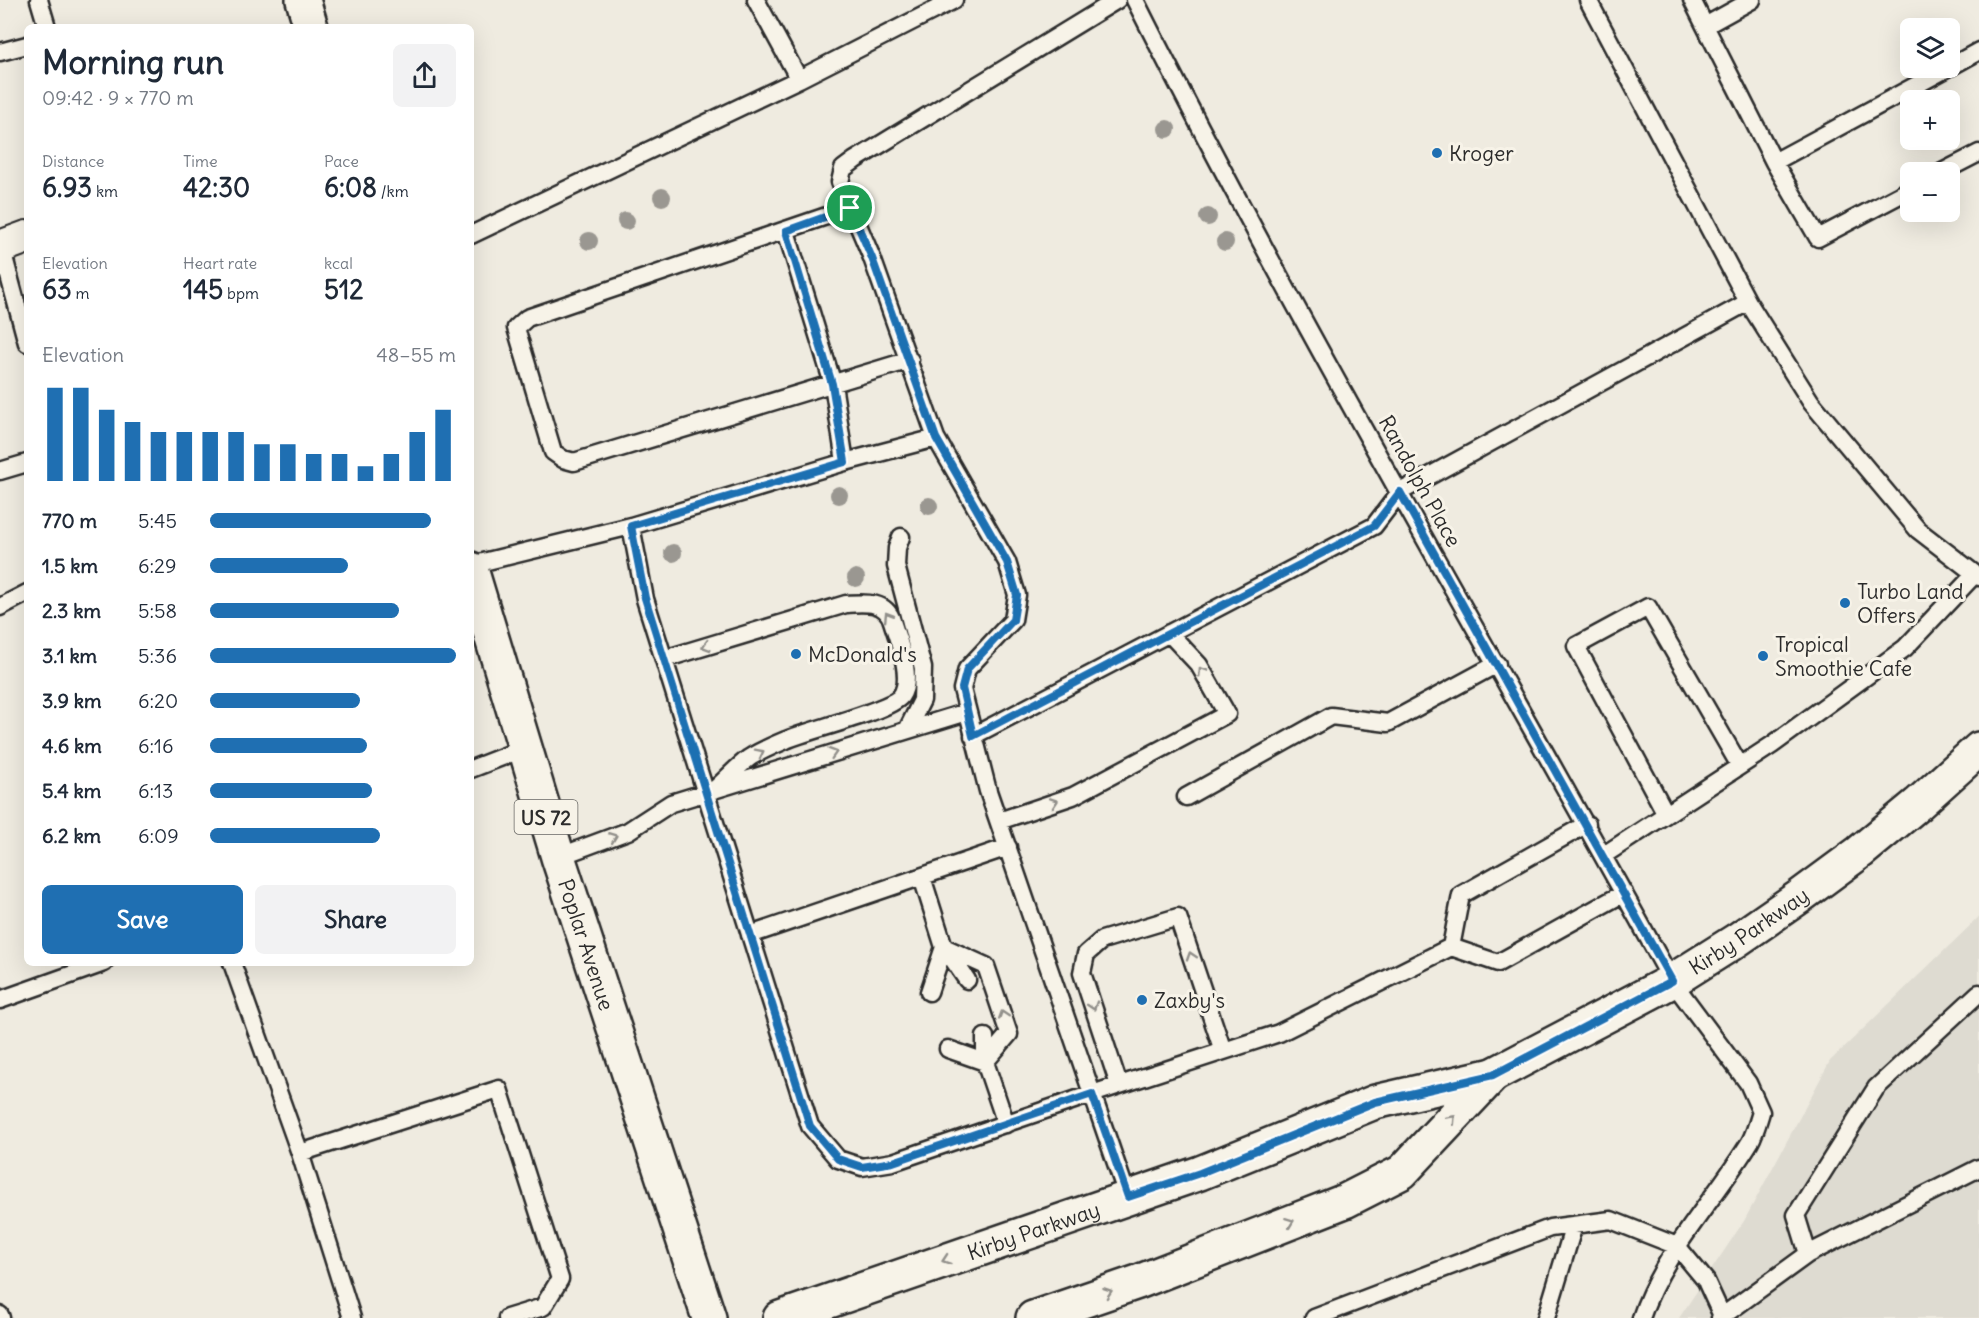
<!DOCTYPE html>
<meta charset="utf-8">
<style>
:root{--surface:#fff;--page:#f2f2f3;--text:#1f2937;--muted:#747a83;--accent:#1f6fb2}
body{margin:0;font-family:Delius,sans-serif;background:var(--page);color:var(--text);height:100vh;display:flex;flex-direction:column;font-size:22px;white-space:nowrap}
*{box-sizing:border-box;margin:0}
p{font-size:20px;color:var(--muted)}
.icon{flex:none;width:33px;height:33px;fill:none;stroke:currentColor;stroke-width:2;stroke-linecap:round;stroke-linejoin:round}
.map{position:relative;flex:1;overflow:hidden}
.drawer{position:absolute;left:24px;top:24px;width:450px;height:942px;display:flex;flex-direction:column;background:var(--surface);border-radius:9px;box-shadow:0 6px 24px #0002}
.drawer>*{flex:none}
.fabs{position:absolute;left:1900px;top:18px;display:grid;gap:12px}
.fabs a{display:grid;place-items:center;width:60px;height:60px;border-radius:9px;background:var(--surface);box-shadow:0 6px 24px #0002;font-size:30px}
.pin{position:absolute;display:grid;place-items:center;width:51px;height:51px;color:#fff;margin:-26px;border:3px solid #fff;border-radius:50%;box-shadow:0 2px 6px #0007}
.round{display:grid;place-items:center;flex:none;width:63px;height:63px;border-radius:9px;background:var(--page)}
.overview{display:flex;align-items:center;justify-content:space-between;height:102px;padding:0 18px}
h1{font-size:33px;font-weight:700;line-height:45px}
.figures{display:grid;grid-template-columns:repeat(3,1fr);gap:9px;height:102px;padding:6px 18px}
.figures div{display:grid;align-content:center}
.figures b{font-size:26px;font-weight:700}
.figures small{font-size:16px;font-weight:400}
.figures p{font-size:16px}
.chart{height:168px;padding:12px 18px}
.chart p{display:flex;justify-content:space-between}
.chart svg{width:100%;height:108px;margin-top:6px;stroke:var(--accent);stroke-width:6}
.cta{display:flex;gap:12px;margin-top:auto;padding:12px 18px}
.cta a{flex:1;height:69px;border-radius:9px;background:var(--accent);color:#fff;font-size:24px;font-weight:700;line-height:69px;text-align:center}
.cta a+a{background:var(--page);color:var(--text)}
ul{padding:0 18px;list-style:none;font-size:20px}
li{display:grid;grid-template-columns:96px 72px 1fr;align-items:center;height:45px}
li i{height:15px;border-radius:8px;background:var(--accent)}
.map>svg:first-child{display:block}
.built{fill:#dedbd1}
.lines{fill:none;stroke-linecap:round;stroke-linejoin:round}
.service-casing{stroke:#2b2b2b;stroke-width:21}
.minor-casing{stroke:#2b2b2b;stroke-width:36}
.secondary-casing{stroke:#2b2b2b;stroke-width:38}
.primary-casing{stroke:#2b2b2b;stroke-width:38}
.service{stroke:#f7f3e8;stroke-width:16}
.minor{stroke:#f7f3e8;stroke-width:32}
.secondary{stroke:#f7f3e8;stroke-width:33}
.primary{stroke:#f7f3e8;stroke-width:33}
.tree{fill:#9a9791}
.oneway{stroke:#918f8a}
.route-casing{stroke:#fff;stroke-width:12}
.route{stroke:#1f6fb2;stroke-width:8}
.poi-dot{fill:#1f6fb2;stroke:#f7f3e8;stroke-width:2}
.labels{text-anchor:middle;dominant-baseline:central;stroke-width:6;stroke-linejoin:round;paint-order:stroke}
.shield{fill:#f7f3e8;stroke:#686764;stroke-width:1.5}
.shield-label{font-size:20px;font-weight:bold;fill:#2b2b2b}
.poi-label{font-size:21px;fill:#2b2b2b;stroke:#f7f3e8;text-anchor:start}
.street-label{font-size:21px;fill:#2b2b2b;stroke:#f7f3e8}
</style>
<div class="map">
<svg width="1979" height="1318" viewBox="0 0 1979 1318">
<rect width="100%" height="100%" fill="#efebe0"/>
<filter id="ink" filterUnits="userSpaceOnUse"><feTurbulence type="fractalNoise" baseFrequency=".0167" numOctaves="2"/><feDisplacementMap in="SourceGraphic" scale="12" xChannelSelector="R" yChannelSelector="G"/><feConvolveMatrix kernelMatrix="1 2 1 2 8 2 1 2 1" color-interpolation-filters="sRGB"/></filter>
<g filter="url(#ink)">
<path class="built" d="M 1979,917 L 1979,1318 L 1679,1318 L 1744,1221 L 1830,1061 Z"/>
<g class="lines">
<g class="service-casing">
<path id="service" d="M 39,0 L 47,27
M 756,0 L 799,79
M 1117,0 L 855,160 L 843,169 L 840,182 L 872,258 L 936,438 L 1007,562 L 1017,595 L 1013,620 L 967,669 L 962,689 L 988,791 L 1128,1198
M 1135,0 C 1302,333 1493,654 1672,981 L 1748,1083 L 1761,1112 C 1758,1122 1755,1133 1750,1142 C 1714,1201 1663,1252 1641,1318
M 1588,0 L 1748,302 L 1811,402 L 1918,530 L 1979,577
M 1692,0 L 1705,26 L 1752,0
M 1705,26 L 1774,162 L 1948,68
M 0,52 L 27,45
M 1950,67 L 1979,51
M 1774,162 L 1818,238 L 1911,189
M 1942,172 L 1979,153
M 850,208 L 527,318 L 516,328 L 553,452 L 563,459 L 574,462 L 910,360
M 786,231 L 833,384 L 845,462
M 471,235 L 799,79 L 954,0
M 1,246 L 27,343
M 0,471 L 27,463
M 631,526 L 645,599 L 810,1126 L 838,1159 L 862,1167 L 893,1162 L 1092,1094 L 1279,1033 L 1451,947 L 1461,895 L 1587,824
M 901,537 L 897,548 L 896,566 L 923,668 L 922,700 L 907,730
M 471,565 L 631,526 L 845,462 L 936,438
M 0,607 L 27,593
M 664,659 L 846,604 C 863,603 886,600 892,621 C 898,640 914,678 901,696 C 890,711 808,730 786,740 C 774,745 760,751 749,758 C 737,767 726,779 715,789
M 973,736 L 1374,526 L 1400,492 L 1748,302
M 471,769 L 525,748
M 1186,797 L 1331,716 L 1388,723 L 1497,664
M 1666,814 L 1576,646 L 1648,607 L 1740,766
M 999,821 L 1073,796 L 1227,714 L 1199,665 L 1169,633
M 1604,855 L 1772,745 L 1905,648 L 1975,574
M 558,857 L 628,831 L 671,803 L 967,712
M 922,877 L 944,947 L 986,966 L 1009,1034 L 985,1062 L 1006,1124
M 750,935 L 1008,847
M 1451,947 L 1498,963 L 1624,893
M 945,948 L 967,980
M 232,963 L 300,1153 L 352,1318
M 929,992 L 944,947
M 0,1000 L 104,963
M 948,1049 L 985,1062
M 985,1062 L 985,1037
M 1119,1085 L 1082,973 L 1086,954 L 1102,940 L 1178,917 L 1223,1051
M 300,1153 L 499,1089 L 560,1279 L 543,1307 L 507,1318
M 1808,1254 L 1979,1168
M 0,1315 L 1,1318
M 1314,1318 L 1550,1228 L 1611,1220 L 1677,1246 L 1706,1281 L 1723,1318
M 1546,1318 L 1574,1225
M 1720,1318 L 1808,1254 L 1796,1215 L 1876,1088 L 1979,993"/>
</g>
<g class="minor-casing">
<path id="minor" d="M 0,247 L 27,237"/>
</g>
<g class="secondary-casing">
<g id="secondary">
<path id="s1" d="M 780,1318 L 1200,1173 L 1375,1102 L 1493,1075 L 1672,981 L 1737,940 L 1799,897 L 1860,852 L 1918,804 L 1979,749"/>
<path d="M 1033,1318 L 1138,1282 L 1345,1201 L 1402,1172 L 1493,1075"/>
</g>
</g>
<g class="primary-casing">
<g id="primary">
<path d="M 303,0 L 311,27"/>
<path id="s2" d="M 471,569 L 558,857 L 709,1318"/>
</g>
</g>
<use href="#service" class="service"/>
<use href="#minor" class="minor"/>
<use href="#secondary" class="secondary"/>
<use href="#primary" class="primary"/>
</g>
<g class="tree">
<circle cx="1167" cy="129" r="9"/>
<circle cx="662" cy="197" r="9"/>
<circle cx="1208" cy="217" r="9"/>
<circle cx="626" cy="221" r="9"/>
<circle cx="589" cy="241" r="9"/>
<circle cx="1225" cy="242" r="9"/>
<circle cx="839" cy="495" r="9"/>
<circle cx="929" cy="506" r="9"/>
<circle cx="673" cy="553" r="9"/>
<circle cx="856" cy="578" r="9"/>
</g>
<defs><path id="oneway-chevron" d="M-2-3.5L2.5 0L-2 3.5" fill="none" stroke-width="1.6" stroke-linecap="round" stroke-linejoin="round" transform="scale(1.5)"/></defs>
<g class="oneway">
<use href="#oneway-chevron" transform="translate(888 616) rotate(-122)"/>
<use href="#oneway-chevron" transform="translate(706 646) rotate(163)"/>
<use href="#oneway-chevron" transform="translate(1202 671) rotate(-123)"/>
<use href="#oneway-chevron" transform="translate(760 753) rotate(-27)"/>
<use href="#oneway-chevron" transform="translate(833 753) rotate(-17)"/>
<use href="#oneway-chevron" transform="translate(1054 802) rotate(-19)"/>
<use href="#oneway-chevron" transform="translate(613 837) rotate(-21)"/>
<use href="#oneway-chevron" transform="translate(1191 956) rotate(-108)"/>
<use href="#oneway-chevron" transform="translate(1093 1006) rotate(72)"/>
<use href="#oneway-chevron" transform="translate(1003 1015) rotate(-108)"/>
<use href="#oneway-chevron" transform="translate(1452 1119) rotate(-47)"/>
<use href="#oneway-chevron" transform="translate(1290 1222) rotate(-21)"/>
<use href="#oneway-chevron" transform="translate(946 1260) rotate(161)"/>
<use href="#oneway-chevron" transform="translate(1108 1292) rotate(-19)"/>
</g>
</g>
<g class="lines" filter="url(#ink)">
<g class="route-casing">
<path id="route" d="M 850,208 L 872,258 L 936,438 L 1007,562 L 1017,595 L 1013,620 L 967,669 L 962,688 L 973,736 L 1374,526 L 1400,492 L 1672,981 L 1493,1075 L 1375,1102 L 1200,1173 L 1128,1197 L 1092,1094 L 893,1162 L 862,1167 L 838,1159 L 810,1126 L 645,598 L 631,526 L 845,462 L 832,384 L 786,231 Z"/>
</g>
<use href="#route" class="route"/>
</g>
<g class="poi-dot">
<circle cx="1437" cy="153" r="6"/>
<circle cx="1845" cy="603" r="6"/>
<circle cx="796" cy="654" r="6"/>
<circle cx="1763" cy="656" r="6"/>
<circle cx="1142" cy="1000" r="6"/>
</g>
<g class="labels">
<rect class="shield" x="514.5" y="800" width="63" height="34" rx="4.5"/>
<g class="shield-label">
<text x="546" y="817">US 72</text>
</g>
<g class="poi-label">
<text x="1449" y="153">Kroger</text>
<text x="1857" y="591">Turbo Land<tspan x="1857" dy="24">Offers</tspan></text>
<text x="1775" y="644">Tropical<tspan x="1775" dy="24">Smoothie Cafe</tspan></text>
<text x="808" y="654">McDonald's</text>
<text x="1154" y="1000">Zaxby's</text>
</g>
<g class="street-label">
<text transform="translate(1420 481) rotate(61)">Randolph Place</text>
<text stroke="none"><textPath href="#s1" startOffset="1048">Kirby Parkway</textPath></text>
<text stroke="none"><textPath href="#s2" startOffset="393">Poplar Avenue</textPath></text>
<text stroke="none"><textPath href="#s1" startOffset="268">Kirby Parkway</textPath></text>
</g>
</g>
</svg>
<div class="fabs">
<a><svg class="icon" aria-label="layers" viewBox="0 0 24 24"><path d="M12 4l9 5-9 5-9-5zM3 14l9 5 9-5"/></svg></a>
<a>+</a>
<a>−</a>
</div>
<div class="pin" style="left:850px;top:208px;background:#1e9e55"><svg class="icon" aria-label="arrive" viewBox="0 0 24 24"><path d="M6 21V4h12l-3 4 3 4H6"/></svg></div>
<section class="drawer">
<div class="overview"><div><h1>Morning run</h1><p>09:42 · 9 × 770 m</p></div><a class="round"><svg class="icon" aria-label="share" viewBox="0 0 24 24"><path d="M12 15V3M7 8l5-5 5 5M5 13v7h14v-7"/></svg></a></div>
<div class="figures">
<div><p>Distance</p><b>6.93<small> km</small></b></div>
<div><p>Time</p><b>42:30</b></div>
<div><p>Pace</p><b>6:08<small> /km</small></b></div>
</div>
<div class="figures">
<div><p>Elevation</p><b>63<small> m</small></b></div>
<div><p>Heart rate</p><b>145<small> bpm</small></b></div>
<div><p>kcal</p><b>512</b></div>
</div>
<div class="chart"><p><span>Elevation</span>48–55 m</p>
<svg viewBox="0 0 160 44" preserveAspectRatio="none"><path d="M5 44V6M15 44V6M25 44V15M35 44V20M45 44V24M55 44V24M65 44V24M75 44V24M85 44V29M95 44V29M105 44V33M115 44V33M125 44V38M135 44V33M145 44V24M155 44V15"/></svg>
</div>
<ul>
<li><b>770 m</b>5:45<i style="width:90%"></i></li>
<li><b>1.5 km</b>6:29<i style="width:56%"></i></li>
<li><b>2.3 km</b>5:58<i style="width:77%"></i></li>
<li><b>3.1 km</b>5:36<i style="width:100%"></i></li>
<li><b>3.9 km</b>6:20<i style="width:61%"></i></li>
<li><b>4.6 km</b>6:16<i style="width:64%"></i></li>
<li><b>5.4 km</b>6:13<i style="width:66%"></i></li>
<li><b>6.2 km</b>6:09<i style="width:69%"></i></li>
</ul>
<div class="cta"><a>Save</a><a>Share</a></div>
</section>
</div>
